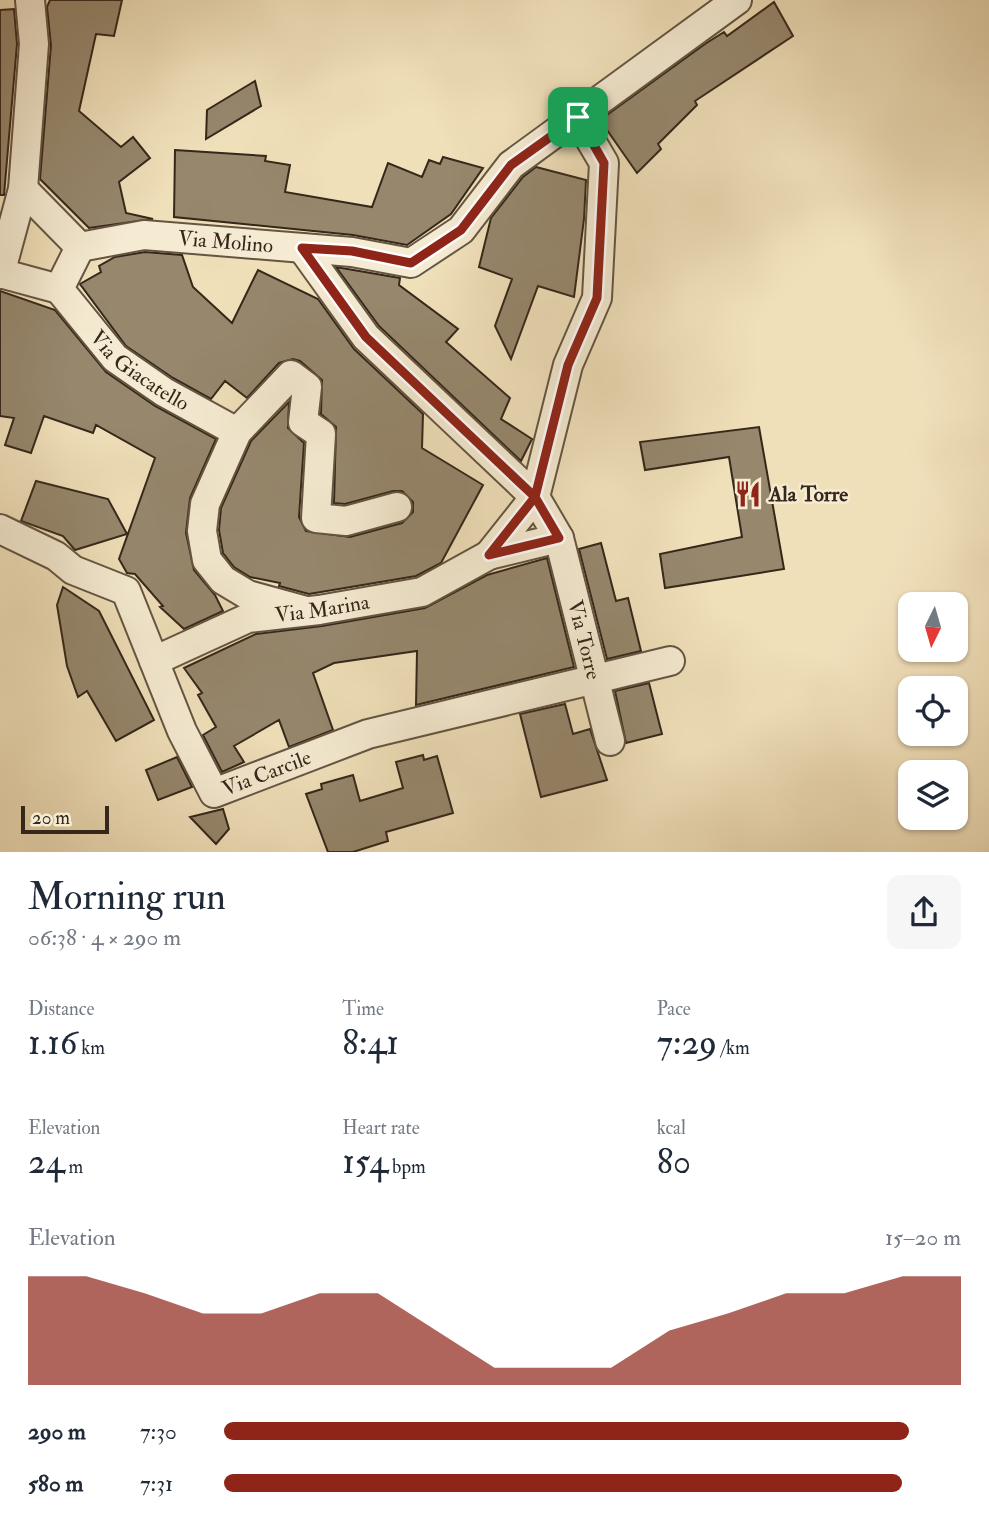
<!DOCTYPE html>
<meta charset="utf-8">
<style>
:root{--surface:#fff;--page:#f6f6f7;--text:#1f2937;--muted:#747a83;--accent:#8f2418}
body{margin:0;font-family:"IM FELL Double Pica",serif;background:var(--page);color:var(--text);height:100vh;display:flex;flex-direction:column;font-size:26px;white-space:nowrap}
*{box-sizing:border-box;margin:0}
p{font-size:23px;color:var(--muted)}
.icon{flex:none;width:38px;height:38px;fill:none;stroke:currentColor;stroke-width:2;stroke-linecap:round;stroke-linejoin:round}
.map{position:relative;height:852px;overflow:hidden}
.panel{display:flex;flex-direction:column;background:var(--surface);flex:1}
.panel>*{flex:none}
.needle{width:46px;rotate:185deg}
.fabs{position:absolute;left:898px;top:592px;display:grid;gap:14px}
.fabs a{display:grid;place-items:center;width:70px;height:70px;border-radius:14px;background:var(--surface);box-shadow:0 2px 5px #0004;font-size:35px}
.scale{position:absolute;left:21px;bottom:18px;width:88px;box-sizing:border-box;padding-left:7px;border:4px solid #35271a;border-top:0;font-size:19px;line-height:24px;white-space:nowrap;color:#35271a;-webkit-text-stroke:5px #f5ebd2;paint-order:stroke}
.pin{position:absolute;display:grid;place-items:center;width:60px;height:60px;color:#fff;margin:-30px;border-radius:14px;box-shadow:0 4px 10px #0006}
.round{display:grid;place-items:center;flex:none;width:74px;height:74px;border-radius:14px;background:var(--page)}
.head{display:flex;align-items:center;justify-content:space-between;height:119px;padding:0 28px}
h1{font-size:38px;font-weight:600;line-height:52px}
.metrics{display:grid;grid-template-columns:repeat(3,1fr);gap:10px;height:119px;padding:7px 28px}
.metrics div{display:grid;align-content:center}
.metrics b{font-size:35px;font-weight:600}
.metrics small{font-size:19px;font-weight:400}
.metrics p{font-size:19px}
.chart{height:196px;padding:14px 28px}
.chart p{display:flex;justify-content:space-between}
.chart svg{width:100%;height:126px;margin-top:7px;fill:var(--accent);opacity:.7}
ul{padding:0 28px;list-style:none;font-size:23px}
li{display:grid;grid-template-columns:112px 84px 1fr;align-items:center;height:52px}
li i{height:18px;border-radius:9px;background:var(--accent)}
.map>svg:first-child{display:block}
.building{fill:#96876d;stroke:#35271a;stroke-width:2}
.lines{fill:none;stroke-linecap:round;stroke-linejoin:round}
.minor-casing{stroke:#645542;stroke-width:32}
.minor{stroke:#f5ebd2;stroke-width:28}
.route-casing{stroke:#fff;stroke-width:14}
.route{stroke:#8f2418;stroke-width:9}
.labels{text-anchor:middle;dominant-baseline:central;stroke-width:5;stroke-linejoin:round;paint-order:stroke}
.street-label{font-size:21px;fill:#35271a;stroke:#f5ebd2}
.poi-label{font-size:21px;font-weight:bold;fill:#35271a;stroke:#f5ebd2;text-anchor:start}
</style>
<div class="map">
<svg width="989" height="852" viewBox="0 0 989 852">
<rect width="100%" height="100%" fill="#f0e0ba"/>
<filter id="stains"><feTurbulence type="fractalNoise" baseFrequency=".00286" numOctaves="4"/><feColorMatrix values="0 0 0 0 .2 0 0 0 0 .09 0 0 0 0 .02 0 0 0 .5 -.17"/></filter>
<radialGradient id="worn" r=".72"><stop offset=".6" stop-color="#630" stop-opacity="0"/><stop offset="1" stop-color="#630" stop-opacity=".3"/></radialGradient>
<path class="building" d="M 50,0 L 122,0 L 114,36 L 96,34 L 79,111 L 121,147 L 133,137 L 150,158 L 119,182 L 126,213 L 153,219 L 89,228 L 40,179 L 51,45 L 47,7 Z
M 774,2 L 793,36 L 695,101 L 697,105 L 658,144 L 661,149 L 637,173 L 600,120 L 705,44 L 724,32 L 727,36 Z
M 14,9 L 17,44 L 4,195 L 0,195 L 0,10 Z
M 255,81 L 261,106 L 206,139 L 207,110 Z
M 175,150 L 266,156 L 265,161 L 290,165 L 285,192 L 372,207 L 388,163 L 422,177 L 429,160 L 440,164 L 443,157 L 483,168 L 451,214 L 407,245 L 353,235 L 174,217 Z
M 536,167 L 586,180 L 584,219 L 574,297 L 538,286 L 511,359 L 495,326 L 512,279 L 479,267 L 491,218 L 523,177 Z
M 145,252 L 182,255 L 193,287 L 232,323 L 258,270 L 318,299 L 354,349 L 423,414 L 422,448 L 483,485 L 441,563 L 416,576 L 309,594 L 279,586 L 280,583 L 250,577 L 234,567 L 223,553 L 219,530 L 221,508 L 251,441 L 289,402 L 288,428 L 304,443 L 299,517 L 306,531 L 350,537 L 402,523 L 413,512 L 413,502 L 402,491 L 393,491 L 345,504 L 334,503 L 336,427 L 321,414 L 322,380 L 300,361 L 293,359 L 279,363 L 247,398 L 225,381 L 211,399 L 173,378 L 126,346 L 80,284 L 101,272 L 99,266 L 115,257 Z
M 336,267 L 400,278 L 399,285 L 458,329 L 446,342 L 510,398 L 501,419 L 532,439 L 521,461 L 379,326 Z
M 0,291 L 55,310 L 106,372 L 155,406 L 216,439 L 190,498 L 186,533 L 194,570 L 215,595 L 223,611 L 184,629 L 160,607 L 163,606 L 135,574 L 127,573 L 119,559 L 155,458 L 96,425 L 93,433 L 44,416 L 31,453 L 5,445 L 14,418 L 0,416 Z
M 759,427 L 784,569 L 665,588 L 660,554 L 742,537 L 729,457 L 645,470 L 640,442 Z
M 36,481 L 108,499 L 127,534 L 75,550 L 63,536 L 21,521 Z
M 601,543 L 616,601 L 628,598 L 641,651 L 607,659 L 579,549 Z
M 547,558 L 574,667 L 416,705 L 417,651 L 334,663 L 313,673 L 333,730 L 289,747 L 279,720 L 234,746 L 244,762 L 222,772 L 203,735 L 216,727 L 198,695 L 202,693 L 184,668 L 256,634 L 322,626 L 425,608 L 487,575 Z
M 63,587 L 99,611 L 154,720 L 116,741 L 87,691 L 78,697 L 67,666 L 57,605 Z
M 649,683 L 662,734 L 626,743 L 615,691 Z
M 565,704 L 573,734 L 590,729 L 607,780 L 541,797 L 520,714 Z
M 423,755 L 424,760 L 437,756 L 453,813 L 386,832 L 388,841 L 353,852 L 328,852 L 306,794 L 322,789 L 321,784 L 353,775 L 360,801 L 403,788 L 396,762 Z
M 177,757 L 192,787 L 158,800 L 146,770 Z
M 223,809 L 229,829 L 216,844 L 190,817 Z"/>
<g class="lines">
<g class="minor-casing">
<g id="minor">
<path d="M 23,189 L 34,44 L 30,0"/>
<path id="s1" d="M 80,247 L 144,235 L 352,252 L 411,263 L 461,230 L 511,165 L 737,0"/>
<path d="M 302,248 L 366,337 L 535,497 L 559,538 L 489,555 L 535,497 L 568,365 L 597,298 L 604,163 L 577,117"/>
<path d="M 0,274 L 23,189 L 80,247 L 59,289 L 0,273"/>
<path id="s2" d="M 59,289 L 115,358 L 164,392 L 237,432"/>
<path id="s3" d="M 0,529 L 56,556 L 73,570 L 126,591 L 182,731 L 214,793 L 368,734 L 670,661"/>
<path id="s4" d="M 559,538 L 610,741"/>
<path d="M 306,611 L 248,595 L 223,580 L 207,560 L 202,531 L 205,504 L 237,432 L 291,375 L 307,387 L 303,422 L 321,434 L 316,518 L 346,521 L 397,507"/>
<path id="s5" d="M 154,661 L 248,618 L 319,610 L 422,592 L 489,555"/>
</g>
</g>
<use href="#minor" class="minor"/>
</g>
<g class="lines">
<g class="route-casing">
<path id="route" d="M 578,117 L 604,163 L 597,298 L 568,365 L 535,497 L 489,555 L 559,538 L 535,497 L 366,337 L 302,248 L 352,251 L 411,263 L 461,230 L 511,165 L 578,117"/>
</g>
<use href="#route" class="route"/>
</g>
<defs>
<g id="restaurant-bare" transform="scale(2.1)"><path d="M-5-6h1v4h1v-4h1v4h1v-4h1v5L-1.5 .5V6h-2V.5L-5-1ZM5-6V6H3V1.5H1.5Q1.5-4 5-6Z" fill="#8f2418" stroke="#f5ebd2" stroke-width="2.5" paint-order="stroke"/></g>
</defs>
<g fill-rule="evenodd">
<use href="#restaurant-bare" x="748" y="494"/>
</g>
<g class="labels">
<g class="street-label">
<text stroke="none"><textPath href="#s1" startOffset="147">Via Molino</textPath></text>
<text stroke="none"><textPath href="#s2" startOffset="116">Via Giacatello</textPath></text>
<text stroke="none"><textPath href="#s5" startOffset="178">Via Marina</textPath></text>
<text stroke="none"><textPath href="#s4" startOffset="105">Via Torre</textPath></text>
<text stroke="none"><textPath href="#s3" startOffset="418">Via Carcile</textPath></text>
</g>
<g class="poi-label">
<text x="769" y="494">Ala Torre</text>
</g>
</g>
<rect width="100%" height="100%" filter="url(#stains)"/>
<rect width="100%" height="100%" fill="url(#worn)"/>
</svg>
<div class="fabs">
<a><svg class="needle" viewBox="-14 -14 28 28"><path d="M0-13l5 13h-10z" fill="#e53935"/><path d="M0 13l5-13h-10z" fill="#747a83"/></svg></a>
<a><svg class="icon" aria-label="locate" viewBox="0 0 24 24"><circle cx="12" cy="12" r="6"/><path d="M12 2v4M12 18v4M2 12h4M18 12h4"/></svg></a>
<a><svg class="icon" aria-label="layers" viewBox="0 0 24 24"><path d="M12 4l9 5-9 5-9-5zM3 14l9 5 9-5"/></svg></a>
</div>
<div class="scale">20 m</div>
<div class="pin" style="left:578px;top:117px;background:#1e9e55"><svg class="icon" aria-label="arrive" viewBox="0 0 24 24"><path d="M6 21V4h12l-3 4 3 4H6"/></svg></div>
</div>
<section class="panel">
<div class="head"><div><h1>Morning run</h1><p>06:38 · 4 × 290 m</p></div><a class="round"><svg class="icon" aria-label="share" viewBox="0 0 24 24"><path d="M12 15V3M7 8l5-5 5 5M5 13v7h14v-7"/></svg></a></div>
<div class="metrics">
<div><p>Distance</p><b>1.16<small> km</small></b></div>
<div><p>Time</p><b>8:41</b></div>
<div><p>Pace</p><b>7:29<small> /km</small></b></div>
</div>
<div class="metrics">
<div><p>Elevation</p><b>24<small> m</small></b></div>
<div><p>Heart rate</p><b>154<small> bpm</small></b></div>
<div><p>kcal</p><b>80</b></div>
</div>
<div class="chart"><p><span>Elevation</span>15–20 m</p>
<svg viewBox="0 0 160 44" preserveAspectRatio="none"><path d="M0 44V6L10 6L20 12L30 19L40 19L50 12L60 12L70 25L80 38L90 38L100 38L110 25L120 19L130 12L140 12L150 6L160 6V44z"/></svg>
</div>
<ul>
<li><b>290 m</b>7:30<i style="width:93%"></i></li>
<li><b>580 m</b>7:31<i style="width:92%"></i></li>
</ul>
</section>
